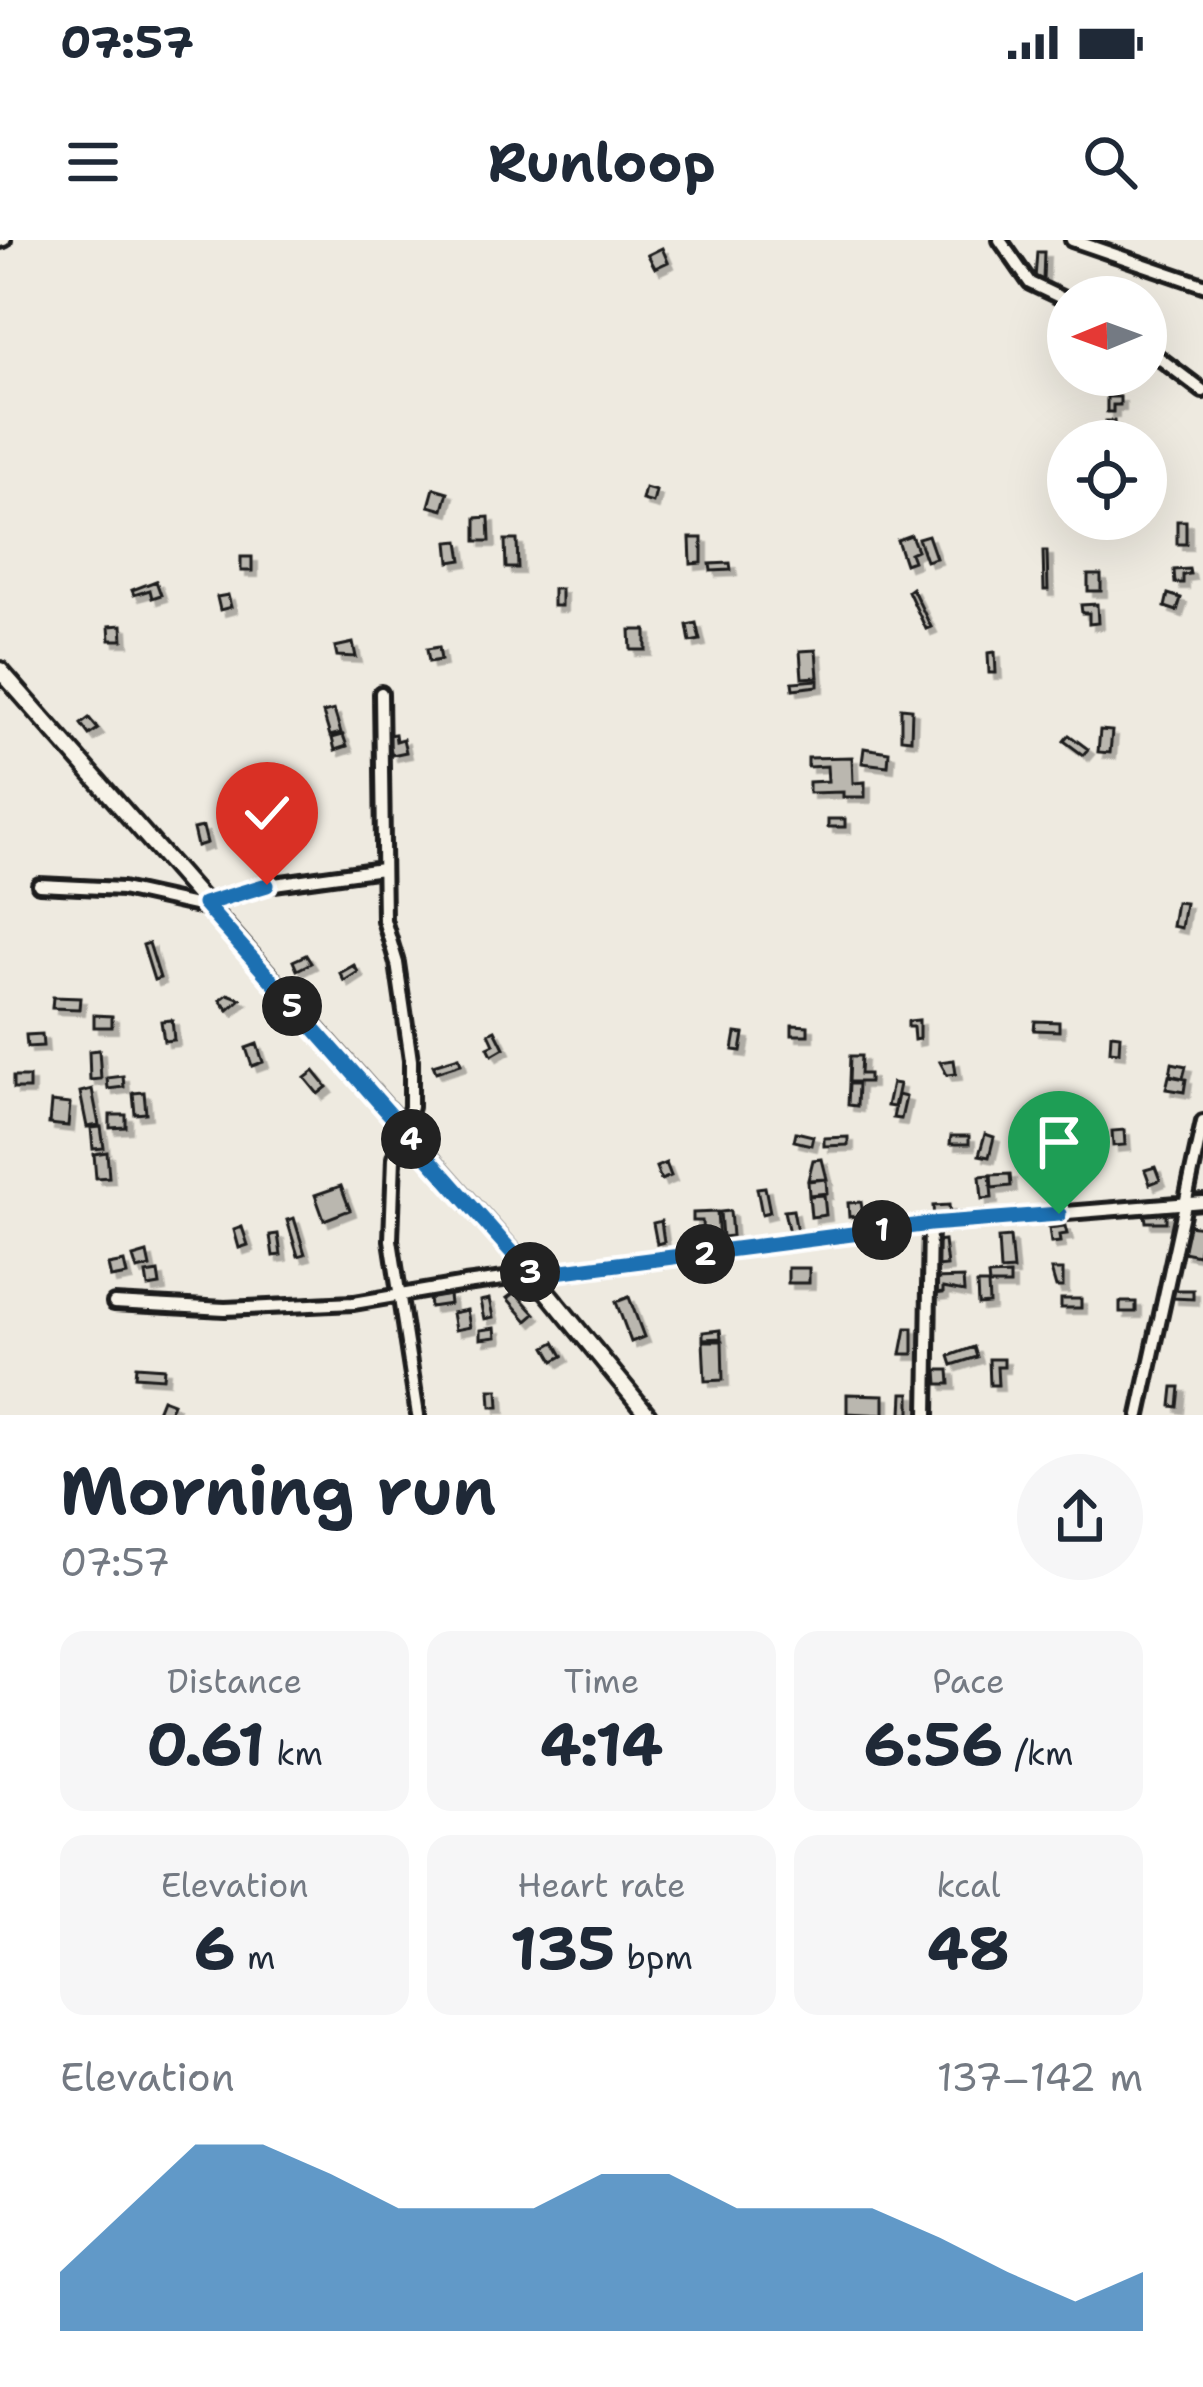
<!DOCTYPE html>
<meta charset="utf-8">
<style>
:root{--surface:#fff;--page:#f6f6f7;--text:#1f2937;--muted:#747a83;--accent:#1f6fb2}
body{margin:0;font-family:"Shantell Sans",sans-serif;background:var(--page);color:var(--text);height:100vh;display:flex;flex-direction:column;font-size:45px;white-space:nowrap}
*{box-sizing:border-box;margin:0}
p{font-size:39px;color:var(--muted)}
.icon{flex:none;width:66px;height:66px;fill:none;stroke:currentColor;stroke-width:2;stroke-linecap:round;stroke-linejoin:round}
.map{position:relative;height:1175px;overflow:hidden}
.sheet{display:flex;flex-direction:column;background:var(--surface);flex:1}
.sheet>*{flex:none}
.needle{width:78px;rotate:269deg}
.buttons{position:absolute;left:1047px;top:36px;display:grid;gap:24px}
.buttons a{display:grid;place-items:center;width:120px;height:120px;border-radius:50%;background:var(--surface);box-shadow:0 12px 48px #0002;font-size:60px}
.pin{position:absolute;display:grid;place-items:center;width:102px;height:102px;color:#fff;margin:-123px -51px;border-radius:50% 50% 50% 0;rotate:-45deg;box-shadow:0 0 12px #0007}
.pin .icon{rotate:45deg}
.km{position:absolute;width:60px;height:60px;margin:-30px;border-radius:50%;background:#222;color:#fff;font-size:33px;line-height:60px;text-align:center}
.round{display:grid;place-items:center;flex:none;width:126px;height:126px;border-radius:63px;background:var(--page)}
.overview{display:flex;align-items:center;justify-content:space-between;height:204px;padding:0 60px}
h1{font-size:66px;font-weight:700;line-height:90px}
.figures{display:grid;grid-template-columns:repeat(3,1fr);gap:18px;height:204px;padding:12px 60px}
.figures div{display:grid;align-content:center;border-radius:24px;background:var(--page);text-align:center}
.figures b{font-size:60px;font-weight:700}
.figures small{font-size:33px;font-weight:400}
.figures p{font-size:33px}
.chart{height:336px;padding:24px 60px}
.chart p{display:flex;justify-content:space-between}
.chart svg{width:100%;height:216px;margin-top:12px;fill:var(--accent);opacity:.7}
.status{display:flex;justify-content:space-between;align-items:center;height:84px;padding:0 60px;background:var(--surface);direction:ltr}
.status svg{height:33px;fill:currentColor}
header{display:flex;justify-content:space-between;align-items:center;height:156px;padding:0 60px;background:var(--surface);font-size:54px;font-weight:700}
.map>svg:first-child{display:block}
.building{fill:#bab7af;stroke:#1c1c1c;stroke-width:3;filter:url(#shadow)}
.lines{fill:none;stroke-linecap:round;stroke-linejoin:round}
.minor-casing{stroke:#1c1c1c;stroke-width:20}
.secondary-casing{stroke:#1c1c1c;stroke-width:22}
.minor{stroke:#f7f3e8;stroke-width:10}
.secondary{stroke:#f7f3e8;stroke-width:14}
.route-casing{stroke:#fff;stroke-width:24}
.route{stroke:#1f6fb2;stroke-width:15}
</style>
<div class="status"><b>07:57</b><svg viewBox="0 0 49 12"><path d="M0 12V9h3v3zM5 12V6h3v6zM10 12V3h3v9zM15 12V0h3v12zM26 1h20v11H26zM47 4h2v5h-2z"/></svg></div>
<header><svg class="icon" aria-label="menu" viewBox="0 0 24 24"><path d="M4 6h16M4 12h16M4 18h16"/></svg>Runloop<svg class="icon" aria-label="search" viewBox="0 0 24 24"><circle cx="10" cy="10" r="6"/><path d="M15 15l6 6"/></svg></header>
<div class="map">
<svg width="1203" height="1175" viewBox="0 0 1203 1175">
<defs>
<filter id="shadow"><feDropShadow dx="5.5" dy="5.5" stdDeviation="0" flood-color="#0004"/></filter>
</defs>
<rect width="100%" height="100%" fill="#eeeae0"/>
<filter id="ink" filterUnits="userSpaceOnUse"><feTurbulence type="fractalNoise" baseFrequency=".00833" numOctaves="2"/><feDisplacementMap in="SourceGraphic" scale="24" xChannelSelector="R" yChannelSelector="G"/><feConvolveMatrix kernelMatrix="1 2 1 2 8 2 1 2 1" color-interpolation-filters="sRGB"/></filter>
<g filter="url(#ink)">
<path class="building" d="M 662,8 L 668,22 L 655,28 L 648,15 Z
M 1037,12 L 1044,12 L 1043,40 L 1035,39 Z
M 1107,157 L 1120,157 L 1120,165 L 1113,165 L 1113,172 L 1107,172 Z
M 1106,181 L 1114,181 L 1115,198 L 1106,198 Z
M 434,248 L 448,252 L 443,270 L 429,266 Z
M 645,248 L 656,251 L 653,263 L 642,260 Z
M 489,277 L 490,301 L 476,301 L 476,278 Z
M 1177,281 L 1186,281 L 1186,304 L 1177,304 Z
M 911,295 L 917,310 L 910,313 L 913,321 L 905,324 L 897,300 Z
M 928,295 L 936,318 L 926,321 L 918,298 Z
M 690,298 L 702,298 L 702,323 L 691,324 Z
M 505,300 L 517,300 L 518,328 L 506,328 Z
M 459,301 L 462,320 L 450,322 L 448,302 Z
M 1043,311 L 1047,311 L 1048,350 L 1044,350 Z
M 241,317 L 252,317 L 252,331 L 241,331 Z
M 730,323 L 731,330 L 711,331 L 710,324 Z
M 1189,329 L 1190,334 L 1183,335 L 1183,343 L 1175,343 L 1174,330 Z
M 1088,335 L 1101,335 L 1101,351 L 1088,351 Z
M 156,341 L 161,355 L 152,358 L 150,350 L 134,355 L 132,350 Z
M 912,348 L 931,387 L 926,389 L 908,351 Z
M 553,349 L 561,349 L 561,366 L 553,366 Z
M 1168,354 L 1181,358 L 1177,371 L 1165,367 Z
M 228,355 L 231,367 L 220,370 L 217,357 Z
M 1097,364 L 1098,383 L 1089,384 L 1089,373 L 1082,373 L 1081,365 Z
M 696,383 L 700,400 L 690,402 L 687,385 Z
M 122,385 L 123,400 L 110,400 L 109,386 Z
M 630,390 L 646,390 L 646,410 L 631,410 Z
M 353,403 L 356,417 L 337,416 L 335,407 Z
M 439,407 L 441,420 L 429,422 L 427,409 Z
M 816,410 L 818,437 L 802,438 L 800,411 Z
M 995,412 L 996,433 L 989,433 L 988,413 Z
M 818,440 L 818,446 L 793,449 L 792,442 Z
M 901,468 L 912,469 L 911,499 L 901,498 Z
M 334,470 L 341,493 L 330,496 L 323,473 Z
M 89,478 L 98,489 L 89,495 L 81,484 Z
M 1100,490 L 1112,491 L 1110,513 L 1098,512 Z
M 395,494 L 396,501 L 403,499 L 406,512 L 392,515 L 387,495 Z
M 343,495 L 347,506 L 335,510 L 332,498 Z
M 1069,495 L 1088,509 L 1083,515 L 1064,501 Z
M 864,508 L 889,512 L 888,526 L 862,523 Z
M 852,517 L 853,543 L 865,542 L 865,557 L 843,557 L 843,552 L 809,553 L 809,542 L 828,541 L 827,526 L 808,527 L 808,518 Z
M 828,579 L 845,579 L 845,587 L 828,587 Z
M 203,587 L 207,603 L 197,606 L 193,589 Z
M 1176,662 L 1185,663 L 1181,688 L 1172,686 Z
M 149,703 L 160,738 L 154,740 L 143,705 Z
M 306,715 L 311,723 L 297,730 L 293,721 Z
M 354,725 L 358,732 L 344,741 L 340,733 Z
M 228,754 L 241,759 L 228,770 L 220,760 Z
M 53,757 L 80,758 L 79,769 L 52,768 Z
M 94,775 L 112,776 L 112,787 L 94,787 Z
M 172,780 L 174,800 L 164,801 L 161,781 Z
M 919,780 L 919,799 L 914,800 L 913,787 L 908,787 L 908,781 Z
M 1035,781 L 1059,782 L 1059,791 L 1034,790 Z
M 792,785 L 808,786 L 808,795 L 792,795 Z
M 495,790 L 504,808 L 492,815 L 488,807 L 494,804 L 489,793 Z
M 736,793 L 744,794 L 741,811 L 733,810 Z
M 42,794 L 43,806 L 27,807 L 26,795 Z
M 1111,794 L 1120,795 L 1119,812 L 1110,811 Z
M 257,804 L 263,822 L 252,826 L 246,808 Z
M 99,810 L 101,839 L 90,840 L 89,811 Z
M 850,816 L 861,816 L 860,834 L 869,834 L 869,842 L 849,842 Z
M 459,817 L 461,824 L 436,832 L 433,825 Z
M 954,820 L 956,834 L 947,835 L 940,822 Z
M 1172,823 L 1186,826 L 1183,838 L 1170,835 Z
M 314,831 L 327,847 L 318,854 L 305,838 Z
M 123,836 L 124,847 L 108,849 L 107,838 Z
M 1169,836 L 1186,839 L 1184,852 L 1166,849 Z
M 13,837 L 29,837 L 29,849 L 13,849 Z
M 892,843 L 899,844 L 894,867 L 887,866 Z
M 849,844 L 858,844 L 857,866 L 848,865 Z
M 92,849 L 99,885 L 87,887 L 80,852 Z
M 144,852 L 146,873 L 135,874 L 133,853 Z
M 898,855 L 906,857 L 901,879 L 893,878 Z
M 51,862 L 70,864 L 68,886 L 49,884 Z
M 110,875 L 126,875 L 126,887 L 110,888 Z
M 101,887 L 104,908 L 93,909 L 91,888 Z
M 1124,890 L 1125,905 L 1113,906 L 1112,891 Z
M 796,892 L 813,896 L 811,905 L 794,901 Z
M 985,894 L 994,897 L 989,917 L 979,915 Z
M 951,896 L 969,896 L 969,904 L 950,904 Z
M 848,897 L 848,905 L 824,906 L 824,898 Z
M 1061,900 L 1061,906 L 1037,909 L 1037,902 Z
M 107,912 L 109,937 L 96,938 L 94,914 Z
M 822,919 L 827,939 L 808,940 L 813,920 Z
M 666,923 L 671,936 L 661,940 L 656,927 Z
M 1066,924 L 1067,936 L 1046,936 L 1045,925 Z
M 1033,926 L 1041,926 L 1042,948 L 1035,948 Z
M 1155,927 L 1160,940 L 1150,944 L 1145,930 Z
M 1010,934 L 1011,946 L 992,948 L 991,935 Z
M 990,935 L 992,958 L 982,959 L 980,936 Z
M 826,939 L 827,953 L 809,955 L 808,941 Z
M 341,946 L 350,970 L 324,980 L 315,955 Z
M 765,947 L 770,972 L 762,974 L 757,948 Z
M 824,955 L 826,975 L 811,977 L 809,956 Z
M 861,962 L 863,975 L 849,977 L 848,963 Z
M 949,965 L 950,977 L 934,978 L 933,966 Z
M 879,967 L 881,985 L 868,986 L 867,968 Z
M 793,970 L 797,992 L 789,993 L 784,971 Z
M 730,971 L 732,996 L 722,997 L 720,972 Z
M 717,972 L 719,1002 L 703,1002 L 702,981 L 693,981 L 693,973 Z
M 1166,973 L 1166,982 L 1146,982 L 1145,974 Z
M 294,978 L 305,1014 L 298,1016 L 287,980 Z
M 661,981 L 664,1002 L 657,1004 L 653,983 Z
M 1188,985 L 1203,987 L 1198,1015 L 1183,1012 Z
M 1065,986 L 1067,994 L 1059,995 L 1060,1002 L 1051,1003 L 1049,988 Z
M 242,987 L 248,1005 L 239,1008 L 234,990 Z
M 278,994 L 281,1015 L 273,1016 L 270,995 Z
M 1010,997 L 1013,1030 L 1000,1031 L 998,998 Z
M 944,1001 L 947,1026 L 936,1027 L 934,1002 Z
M 147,1013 L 150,1027 L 137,1030 L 133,1017 Z
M 124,1022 L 127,1035 L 111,1038 L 108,1025 Z
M 788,1028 L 809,1028 L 809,1043 L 788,1043 Z
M 1051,1030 L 1063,1030 L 1063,1047 L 1056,1047 Z
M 158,1032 L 160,1045 L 148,1047 L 146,1034 Z
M 1010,1035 L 1010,1045 L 989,1045 L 988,1036 Z
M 963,1038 L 964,1052 L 943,1048 L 943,1053 L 935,1054 L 934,1039 Z
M 977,1044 L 988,1044 L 989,1064 L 978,1065 Z
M 1173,1050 L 1193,1050 L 1193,1059 L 1173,1058 Z
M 515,1052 L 535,1074 L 527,1081 L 507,1058 Z
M 449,1055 L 450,1064 L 430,1067 L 429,1058 Z
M 629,1057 L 644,1097 L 631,1102 L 616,1062 Z
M 489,1059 L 493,1077 L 484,1079 L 480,1061 Z
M 1061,1059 L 1081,1059 L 1081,1068 L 1061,1068 Z
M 1120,1062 L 1136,1062 L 1136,1072 L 1120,1072 Z
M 467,1070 L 470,1087 L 455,1090 L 452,1073 Z
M 495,1088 L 496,1097 L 480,1099 L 480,1090 Z
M 906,1088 L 913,1088 L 913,1114 L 901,1114 Z
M 720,1090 L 721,1098 L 703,1099 L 703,1092 Z
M 703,1101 L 722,1101 L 723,1140 L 705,1141 Z
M 555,1102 L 563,1116 L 554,1121 L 546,1107 Z
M 974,1107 L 977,1117 L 952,1125 L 949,1116 Z
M 989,1119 L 1004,1119 L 1004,1127 L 997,1127 L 998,1145 L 990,1145 Z
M 136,1126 L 164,1128 L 163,1138 L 135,1136 Z
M 937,1130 L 949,1130 L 950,1144 L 938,1144 Z
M 1173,1147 L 1180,1147 L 1178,1167 L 1171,1166 Z
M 490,1150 L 498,1150 L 499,1167 L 491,1167 Z
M 903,1153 L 910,1153 L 910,1174 L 902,1174 Z
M 847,1154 L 884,1155 L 884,1175 L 847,1173 Z
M 162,1159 L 173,1163 L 168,1175 L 156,1174 Z"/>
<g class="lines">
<g class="minor-casing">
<path id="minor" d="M 1000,0 L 1030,43 L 1068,61
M 1072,0 L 1203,45
M 0,1 L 4,0
M 1146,108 L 1203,151
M 381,453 L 384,680 L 397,723 L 411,820 L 411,867 L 394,918 L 391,1000 L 418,1175
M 39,645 L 122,649 L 208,668
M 204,664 L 267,645 L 382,629
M 114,1063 L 225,1069 L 354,1063 L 465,1044 L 930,984 L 1203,962
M 927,1175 L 930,984
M 1139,1175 L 1203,882"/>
</g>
<g class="secondary-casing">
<path id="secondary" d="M 0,430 L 533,1035 L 648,1175"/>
</g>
<use href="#minor" class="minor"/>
<use href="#secondary" class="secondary"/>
</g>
</g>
<g class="lines" filter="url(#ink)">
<g class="route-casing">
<path id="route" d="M 267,645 L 204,664 L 532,1035 L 930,984 L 1059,974"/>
</g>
<use href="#route" class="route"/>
</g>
</svg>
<div class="buttons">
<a><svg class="needle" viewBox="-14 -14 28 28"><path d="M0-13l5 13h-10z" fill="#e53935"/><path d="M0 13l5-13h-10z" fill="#747a83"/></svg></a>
<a><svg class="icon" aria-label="locate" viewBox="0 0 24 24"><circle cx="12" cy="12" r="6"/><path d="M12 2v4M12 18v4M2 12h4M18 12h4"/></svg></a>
</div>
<div class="pin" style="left:1059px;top:974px;background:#1e9e55"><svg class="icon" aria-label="arrive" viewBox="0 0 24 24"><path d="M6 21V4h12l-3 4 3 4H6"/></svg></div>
<div class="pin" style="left:267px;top:645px;background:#d93025"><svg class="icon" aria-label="check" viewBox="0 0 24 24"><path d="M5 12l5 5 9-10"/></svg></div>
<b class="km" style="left:882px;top:990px">1</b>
<b class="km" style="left:705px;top:1014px">2</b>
<b class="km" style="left:530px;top:1032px">3</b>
<b class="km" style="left:411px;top:899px">4</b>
<b class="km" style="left:292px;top:766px">5</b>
</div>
<section class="sheet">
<div class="overview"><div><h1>Morning run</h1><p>07:57</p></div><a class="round"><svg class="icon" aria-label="share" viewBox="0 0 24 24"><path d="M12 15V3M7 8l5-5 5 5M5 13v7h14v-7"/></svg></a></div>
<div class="figures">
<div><p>Distance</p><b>0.61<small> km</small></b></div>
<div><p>Time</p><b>4:14</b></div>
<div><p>Pace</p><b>6:56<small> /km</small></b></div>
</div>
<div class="figures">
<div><p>Elevation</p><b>6<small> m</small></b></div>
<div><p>Heart rate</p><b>135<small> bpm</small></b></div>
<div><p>kcal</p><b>48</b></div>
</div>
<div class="chart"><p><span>Elevation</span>137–142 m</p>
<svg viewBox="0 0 160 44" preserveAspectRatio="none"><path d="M0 44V32L10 19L20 6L30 6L40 12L50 19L60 19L70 19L80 12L90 12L100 19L110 19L120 19L130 25L140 32L150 38L160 32V44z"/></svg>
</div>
</section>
